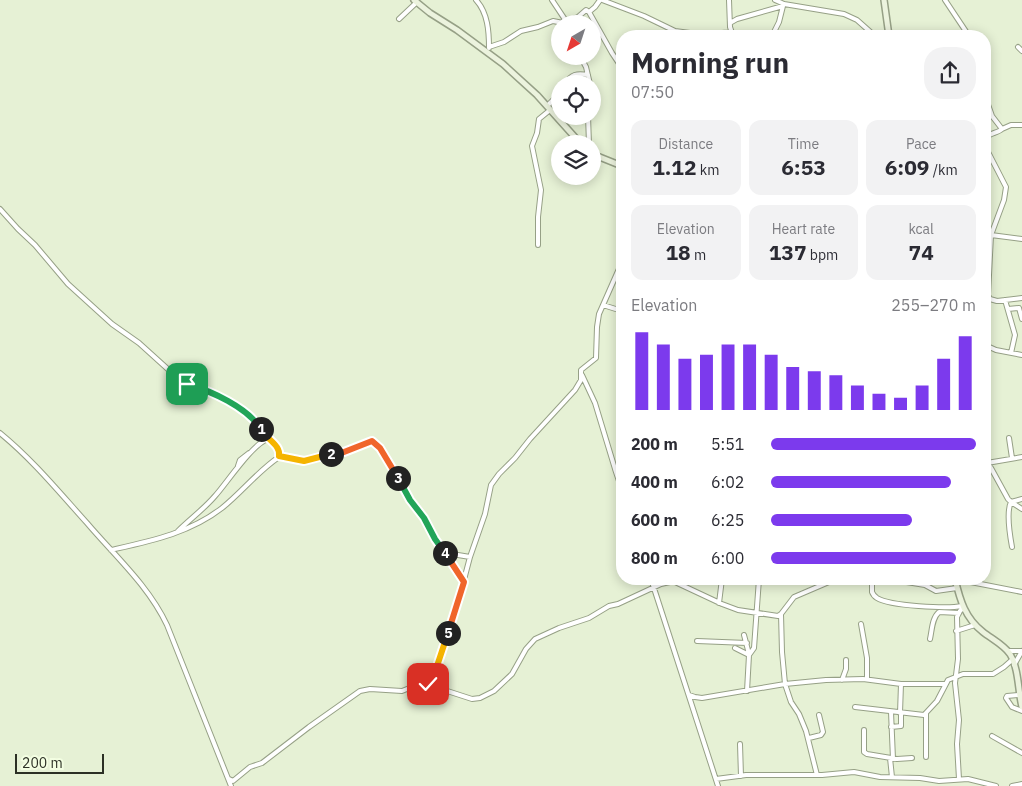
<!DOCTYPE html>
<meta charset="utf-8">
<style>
:root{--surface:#fff;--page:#f2f2f3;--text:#2b2b33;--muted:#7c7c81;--accent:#7c3aed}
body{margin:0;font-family:"IBM Plex Sans",sans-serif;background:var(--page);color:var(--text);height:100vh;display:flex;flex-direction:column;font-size:19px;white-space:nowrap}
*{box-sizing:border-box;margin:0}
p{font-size:16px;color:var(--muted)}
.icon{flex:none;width:28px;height:28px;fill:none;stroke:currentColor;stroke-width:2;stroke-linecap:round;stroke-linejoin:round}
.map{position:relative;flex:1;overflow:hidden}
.details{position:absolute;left:616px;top:30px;width:375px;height:555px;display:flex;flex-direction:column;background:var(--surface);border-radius:20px;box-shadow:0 2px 12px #0003}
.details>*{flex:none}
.needle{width:32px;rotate:219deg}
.tools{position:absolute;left:551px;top:15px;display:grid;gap:10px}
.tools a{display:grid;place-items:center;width:50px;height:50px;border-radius:50%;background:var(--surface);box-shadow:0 2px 12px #0003;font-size:25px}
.scale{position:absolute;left:15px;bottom:12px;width:89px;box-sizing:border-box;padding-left:5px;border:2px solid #2c3025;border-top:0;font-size:14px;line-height:18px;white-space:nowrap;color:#2c3025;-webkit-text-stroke:4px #f3fee2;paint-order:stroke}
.pin{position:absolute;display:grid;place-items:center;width:42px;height:42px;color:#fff;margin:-21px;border-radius:10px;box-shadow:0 2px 8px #0006}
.km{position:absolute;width:25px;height:25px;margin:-12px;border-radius:50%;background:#222;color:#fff;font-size:14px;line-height:25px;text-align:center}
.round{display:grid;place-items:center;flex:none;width:52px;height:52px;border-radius:20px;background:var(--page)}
.head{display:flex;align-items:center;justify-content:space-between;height:85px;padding:0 15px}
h1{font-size:28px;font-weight:800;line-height:38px}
.stats{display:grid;grid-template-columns:repeat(3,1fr);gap:8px;height:85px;padding:5px 15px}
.stats div{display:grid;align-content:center;border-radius:12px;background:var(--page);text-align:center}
.stats b{font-size:21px;font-weight:800}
.stats small{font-size:14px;font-weight:400}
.stats p{font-size:14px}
.chart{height:140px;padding:10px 15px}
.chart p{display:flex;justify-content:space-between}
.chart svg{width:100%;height:90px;margin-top:5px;stroke:var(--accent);stroke-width:6}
ul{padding:0 15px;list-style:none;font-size:16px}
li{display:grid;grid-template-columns:80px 60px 1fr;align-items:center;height:38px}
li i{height:12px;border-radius:6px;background:var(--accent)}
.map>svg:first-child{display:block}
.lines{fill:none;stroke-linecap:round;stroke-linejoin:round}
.street-casing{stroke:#96a086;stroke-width:6}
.secondary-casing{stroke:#96a086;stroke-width:8}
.street{stroke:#fff;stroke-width:4}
.secondary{stroke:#ecf3de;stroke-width:5}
.split-1-casing{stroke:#fff;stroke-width:10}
.split-2-casing{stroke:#fff;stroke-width:10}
.split-3-casing{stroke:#fff;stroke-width:10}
.split-4-casing{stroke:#fff;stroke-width:10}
.split-5-casing{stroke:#fff;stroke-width:10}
.split-6-casing{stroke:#fff;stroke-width:10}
.split-1{stroke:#22a559;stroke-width:6}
.split-2{stroke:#f5b400;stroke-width:6}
.split-3{stroke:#f0652b;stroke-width:6}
.split-4{stroke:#22a559;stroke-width:6}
.split-5{stroke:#f0652b;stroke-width:6}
.split-6{stroke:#f5b400;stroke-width:6}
</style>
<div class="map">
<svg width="1022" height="786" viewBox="0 0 1022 786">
<rect width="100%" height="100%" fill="#e6f1d5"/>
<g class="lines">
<g class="street-casing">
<path id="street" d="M 476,0 C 488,13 489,32 489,48
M 552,0 L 566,21
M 602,0 L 644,16 L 675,31 L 705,35 L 731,32
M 729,0 L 730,27 L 733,36
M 775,0 L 784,4 L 844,14 L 857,20 L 875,36
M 945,0 L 969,36
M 589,12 L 612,53 L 622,68
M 399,19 L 417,2
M 730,23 L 737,19 L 783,6
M 772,36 L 779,22 L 783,6
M 489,47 L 504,42 L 521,31 L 538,27 L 553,21 L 563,23 L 578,17 L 586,10 L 589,12 L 595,7 L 600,0
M 1018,47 L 1022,51
M 580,56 L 586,67 L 590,84
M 565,84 C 571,74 577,73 588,75
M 985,96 L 992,116 L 1002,129 C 998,133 990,133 985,138
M 592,99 L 592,106
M 547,106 L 560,93
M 588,116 L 589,144
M 1002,129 L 1011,125 L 1022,125
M 985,146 L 1006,187 L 1004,200 L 991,235 L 988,295 L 990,299 L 997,301 L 1022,298
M 0,209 L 18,229 L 35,245 L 68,284 L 112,324 L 139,343 L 181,381 L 220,397 L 251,417 L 259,425 L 265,437 L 277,447 L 280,453 L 279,457 C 258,471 242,492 222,508 C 190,533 151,541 111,550
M 985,236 L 991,235 L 1022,239
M 538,245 L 538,217 L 541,190 L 532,146 L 537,133 L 539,119 L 550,110
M 1005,300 L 1015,335 L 1011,353
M 603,305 L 622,311
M 1008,309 L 1019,308 L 1022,319
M 985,345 L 996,350 L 1022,355
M 582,375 L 595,403 L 615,469 L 622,490
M 0,433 C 33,460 59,492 87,523 C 115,556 148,585 167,625 L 231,786
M 1009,438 L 1012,458
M 279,457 L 307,461 L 323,455 L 344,452 L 373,442 L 380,449 L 409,500 L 424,518 L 442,550 L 446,553 L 470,557
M 985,460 L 991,468 L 1008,499 L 1011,502 L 1022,509
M 987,463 L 1022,457
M 238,466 L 240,460 L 249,453
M 178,531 C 190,519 204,509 215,496 C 226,484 253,443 268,439
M 1012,547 C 1010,536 1006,512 1011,502 L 1022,499
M 445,552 L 463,582
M 651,579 L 718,786
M 872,579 L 872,592 C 873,595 874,596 877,598 C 890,606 947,609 962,606
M 888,579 L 925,585 L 936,591 L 957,588
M 955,579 L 1022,592
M 675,582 L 722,604 L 738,610 L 778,616 L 781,614 L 794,597 L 836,579
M 719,603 L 722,579
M 781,614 L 782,652 L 785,684 L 791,702 L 799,714 L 806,731 L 817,775
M 861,624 L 867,658 L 867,679
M 956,631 L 975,625
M 744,635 L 749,654
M 930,639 C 932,630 932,618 939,612 L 959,613
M 697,641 L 747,643
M 735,648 L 749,655 L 747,691
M 1008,651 L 1022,651
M 749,655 L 754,648 L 759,579
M 1014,665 L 1022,651
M 842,680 L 846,669 L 846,660
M 425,686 L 433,677 L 438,666 L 460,595 L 470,557 L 485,514 L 491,485 L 499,474 L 515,458 L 530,439 L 575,390 L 581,380 L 581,370 L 596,358 L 597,327 L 599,314 L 622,262
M 689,695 L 695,697 L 702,698 L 785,684 L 826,680 L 863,679 L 901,684 L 945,684
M 1019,695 L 1007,696 L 1006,698 L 1012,707 L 1022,711
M 855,707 L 924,715 L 937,701 L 948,680 L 963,674 L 993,674 L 1004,667 L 1013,659
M 891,712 L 893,759
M 900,713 L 901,684
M 926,714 L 926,757
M 891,727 L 901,726 L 901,713
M 864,730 L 864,752 L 867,754 L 897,759 L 912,758
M 992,736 L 1022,753
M 809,738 L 821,735 L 823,732 L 819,715
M 740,744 L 741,776
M 890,758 L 892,777
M 229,779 L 233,781 L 250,767 L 262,763 L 309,727 L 360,691 L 370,689 L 402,691 L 412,687 L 425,686 L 435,687 L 472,699 L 480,698 L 494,691 L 512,674 L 526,649 L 535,639 L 559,628 L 589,618 L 609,606 L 618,604 L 661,584 L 683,579
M 716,779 L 746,775 L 822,775 L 854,772 L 880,777 L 920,778 L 939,781 L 968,779 L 996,786
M 959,779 L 957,744 L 959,720 L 955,683 L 958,659 L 957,617 L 960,611 L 963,608
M 1012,786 L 1022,784"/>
</g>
<g class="secondary-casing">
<path id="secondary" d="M 414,0 L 430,13 L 457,30 L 503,64 L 537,95 L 581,144
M 884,0 L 889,36
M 592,154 L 622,166
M 955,579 C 960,600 965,618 983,632 C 992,639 1004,645 1010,654 C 1019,669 1018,691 1022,707"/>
</g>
<use href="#street" class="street"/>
<use href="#secondary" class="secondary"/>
</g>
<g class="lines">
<g class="split-1-casing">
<path id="split-1" d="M 187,384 C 211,391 247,407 261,429"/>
</g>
<g class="split-2-casing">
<path id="split-2" d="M 261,429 C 267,440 281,445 279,456 L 304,461 L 331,454"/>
</g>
<g class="split-3-casing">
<path id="split-3" d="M 331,454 L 344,452 L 372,441 L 380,448 L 398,478"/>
</g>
<g class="split-4-casing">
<path id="split-4" d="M 398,478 L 410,500 L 424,518 L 435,539 L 445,553"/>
</g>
<g class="split-5-casing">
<path id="split-5" d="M 445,553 L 464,582 L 448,633"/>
</g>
<g class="split-6-casing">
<path id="split-6" d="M 428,684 L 435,672 L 448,633"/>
</g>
<use href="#split-1" class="split-1"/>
<use href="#split-2" class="split-2"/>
<use href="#split-3" class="split-3"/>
<use href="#split-4" class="split-4"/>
<use href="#split-5" class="split-5"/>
<use href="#split-6" class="split-6"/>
</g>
</svg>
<div class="tools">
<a><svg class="needle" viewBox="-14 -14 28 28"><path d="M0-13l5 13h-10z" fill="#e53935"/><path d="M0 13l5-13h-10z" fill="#7c7c81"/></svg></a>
<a><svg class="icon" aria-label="locate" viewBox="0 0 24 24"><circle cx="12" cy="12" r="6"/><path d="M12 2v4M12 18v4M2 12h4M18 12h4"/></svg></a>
<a><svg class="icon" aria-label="layers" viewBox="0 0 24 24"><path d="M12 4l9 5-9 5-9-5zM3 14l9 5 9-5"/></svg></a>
</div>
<div class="scale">200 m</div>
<div class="pin" style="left:187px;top:384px;background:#1e9e55"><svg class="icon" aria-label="arrive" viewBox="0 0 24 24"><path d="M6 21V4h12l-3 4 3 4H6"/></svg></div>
<div class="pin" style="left:428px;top:684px;background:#d93025"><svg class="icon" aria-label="check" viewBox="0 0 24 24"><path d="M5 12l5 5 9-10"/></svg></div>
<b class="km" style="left:261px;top:429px">1</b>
<b class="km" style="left:331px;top:454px">2</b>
<b class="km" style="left:398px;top:478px">3</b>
<b class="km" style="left:445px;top:553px">4</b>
<b class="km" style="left:448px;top:633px">5</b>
<section class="details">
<div class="head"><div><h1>Morning run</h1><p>07:50</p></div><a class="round"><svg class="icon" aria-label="share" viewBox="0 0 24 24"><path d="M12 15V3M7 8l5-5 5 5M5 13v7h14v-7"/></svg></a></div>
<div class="stats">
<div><p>Distance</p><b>1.12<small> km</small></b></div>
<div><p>Time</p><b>6:53</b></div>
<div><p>Pace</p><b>6:09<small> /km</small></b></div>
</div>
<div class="stats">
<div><p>Elevation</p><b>18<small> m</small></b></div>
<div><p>Heart rate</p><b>137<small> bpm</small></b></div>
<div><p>kcal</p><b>74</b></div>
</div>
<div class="chart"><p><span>Elevation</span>255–270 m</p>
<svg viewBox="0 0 160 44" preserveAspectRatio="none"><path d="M5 44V6M15 44V12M25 44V19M35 44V17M45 44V12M55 44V12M65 44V17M75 44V23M85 44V25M95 44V27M105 44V32M115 44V36M125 44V38M135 44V32M145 44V19M155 44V8"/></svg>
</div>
<ul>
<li><b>200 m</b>5:51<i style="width:100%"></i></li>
<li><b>400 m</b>6:02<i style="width:88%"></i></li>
<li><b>600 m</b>6:25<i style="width:69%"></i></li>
<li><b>800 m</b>6:00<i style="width:90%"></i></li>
</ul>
</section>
</div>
